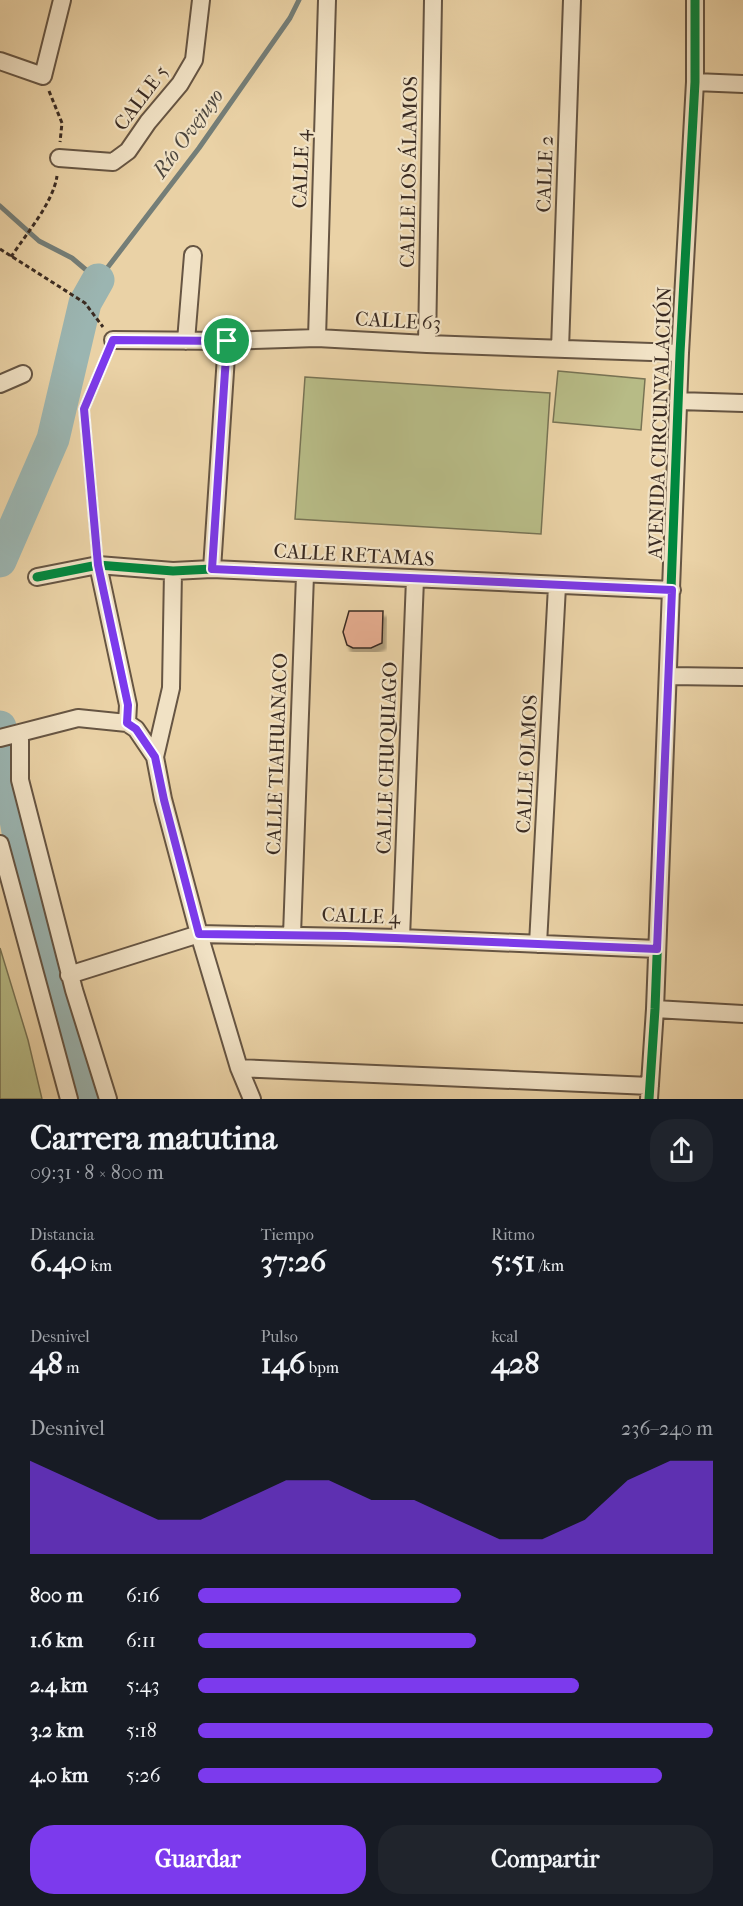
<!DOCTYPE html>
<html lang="es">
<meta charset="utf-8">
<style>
:root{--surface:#171b24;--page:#20242c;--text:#f1f3f6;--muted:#9ea1a6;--accent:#7c3aed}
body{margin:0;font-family:"IM FELL French Canon",serif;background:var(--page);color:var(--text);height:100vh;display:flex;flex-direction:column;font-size:22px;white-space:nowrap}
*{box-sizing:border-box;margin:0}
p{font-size:20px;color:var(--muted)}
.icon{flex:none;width:33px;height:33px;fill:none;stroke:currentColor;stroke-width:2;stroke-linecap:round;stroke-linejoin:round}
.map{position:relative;height:1099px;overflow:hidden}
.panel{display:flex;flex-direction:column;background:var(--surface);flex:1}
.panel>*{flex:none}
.pin{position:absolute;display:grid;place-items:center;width:51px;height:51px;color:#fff;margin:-26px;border:3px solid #fff;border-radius:50%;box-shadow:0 2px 6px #0007}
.round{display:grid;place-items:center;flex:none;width:63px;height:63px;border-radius:24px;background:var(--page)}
.head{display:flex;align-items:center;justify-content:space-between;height:102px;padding:0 30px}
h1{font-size:33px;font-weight:700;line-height:45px}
.metrics{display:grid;grid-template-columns:repeat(3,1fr);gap:9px;height:102px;padding:6px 30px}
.metrics div{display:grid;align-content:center}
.metrics b{font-size:30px;font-weight:700}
.metrics small{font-size:16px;font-weight:400}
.metrics p{font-size:16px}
.chart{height:168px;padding:12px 30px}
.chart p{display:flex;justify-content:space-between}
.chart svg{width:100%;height:108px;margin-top:6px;fill:var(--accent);opacity:.7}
.action{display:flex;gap:12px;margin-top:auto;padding:12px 30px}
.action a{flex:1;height:69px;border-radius:24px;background:var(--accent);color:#fff;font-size:24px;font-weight:700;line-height:69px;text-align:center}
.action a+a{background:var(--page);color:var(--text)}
ul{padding:0 30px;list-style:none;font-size:20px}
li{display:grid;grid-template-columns:96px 72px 1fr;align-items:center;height:45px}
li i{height:15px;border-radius:8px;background:var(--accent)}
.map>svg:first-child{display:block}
.green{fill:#b7bb86;stroke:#787354;stroke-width:1.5}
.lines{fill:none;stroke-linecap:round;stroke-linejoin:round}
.stream{stroke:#747e78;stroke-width:5}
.river{stroke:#9bb5b1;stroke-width:33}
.building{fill:#e6ad90;stroke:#3a2b22;stroke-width:1.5;filter:url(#shadow)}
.lane-casing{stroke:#665543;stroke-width:11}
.street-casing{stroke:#665543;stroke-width:20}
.path{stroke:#3a2b22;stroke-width:3;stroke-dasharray:4.5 3;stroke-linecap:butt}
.lane{stroke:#f1e2c5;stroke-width:8}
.street{stroke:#f1e2c5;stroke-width:16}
.cycleway-casing{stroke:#f1e2c5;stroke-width:13}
.cycleway{stroke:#00873e;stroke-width:9}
.route-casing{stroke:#fff;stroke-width:12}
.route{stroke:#7c3aed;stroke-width:8}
.labels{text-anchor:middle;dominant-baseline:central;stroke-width:4.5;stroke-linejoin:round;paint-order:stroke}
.street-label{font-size:20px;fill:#3a2b22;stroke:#f1e2c5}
.water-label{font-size:21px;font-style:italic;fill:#4d473f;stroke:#f1e2c5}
</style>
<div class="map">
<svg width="743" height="1099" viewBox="0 0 743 1099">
<defs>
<filter id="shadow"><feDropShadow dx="3.5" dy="6" stdDeviation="1.5" flood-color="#0004"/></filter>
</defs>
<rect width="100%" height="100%" fill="#ead2a6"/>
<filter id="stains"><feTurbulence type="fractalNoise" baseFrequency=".00333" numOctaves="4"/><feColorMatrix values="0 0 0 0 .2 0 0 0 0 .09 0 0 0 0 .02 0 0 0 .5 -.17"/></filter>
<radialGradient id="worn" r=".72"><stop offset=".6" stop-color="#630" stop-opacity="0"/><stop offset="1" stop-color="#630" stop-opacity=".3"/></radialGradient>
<path class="green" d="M 558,371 L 645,379 L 641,430 L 553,422 Z
M 305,377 L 550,393 L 541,534 L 295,519 Z
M 0,948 L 28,1040 L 42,1099 L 0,1099 Z"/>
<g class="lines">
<path class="stream" d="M 0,206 L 39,241 L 72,258 L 98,280 L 199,148 L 290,18 L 299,0"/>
<path class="river" d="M 0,561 L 53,439 L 85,303 L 98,280
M 0,727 L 26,878 L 69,1054 L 84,1099"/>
</g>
<path class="building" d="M 349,611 L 383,611 L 382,643 L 371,648 L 353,648 L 347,645 L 343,632 Z"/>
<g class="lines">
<g class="lane-casing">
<path id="lane" d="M 98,565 L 84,409 L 113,340"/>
</g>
<g class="street-casing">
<path id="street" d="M 0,61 L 43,76 L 62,0
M 695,82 L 743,84
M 59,158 L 113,162 L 128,151 L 148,122 L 180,84 L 194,60 L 201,0
M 317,338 L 327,0
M 113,340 L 227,341 L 317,338 L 427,344 L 680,353
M 186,341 L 193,255
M 427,344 L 433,0
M 560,349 L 572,0
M 0,384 L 23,374
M 678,401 L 743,403
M 98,565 L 128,705 L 127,723
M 212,569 L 227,341
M 37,577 L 98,565 L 173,571 L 212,569 L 672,590
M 669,676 L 743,677
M 20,733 L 20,780 L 74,990 L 108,1099
M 0,738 L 78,718 L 127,723 L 136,729 L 155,757 L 163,799 L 199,934 L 239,1068 L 252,1099
M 155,757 L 171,688 L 173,571
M 0,844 L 69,1099
M 292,935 L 305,575
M 401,938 L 415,579
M 538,944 L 557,586
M 69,975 L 199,934 L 401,938 L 657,949
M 655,1009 L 743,1014
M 239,1068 L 650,1086
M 649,1099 L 655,1009 L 680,353 L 695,82 L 695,0"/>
</g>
<path class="path" d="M 49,91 L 62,123 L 60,142
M 0,249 L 85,303 L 103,327
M 11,257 C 26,234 53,203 57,176"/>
<use href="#lane" class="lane"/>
<use href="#street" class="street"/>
<g class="cycleway-casing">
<path id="cycleway" d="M 37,577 L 98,565 L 173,571 L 212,569 L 672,590
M 649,1099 L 655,1009 L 680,353 L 695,82 L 695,0"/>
</g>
<use href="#cycleway" class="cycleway"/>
</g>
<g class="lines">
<g class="route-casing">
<path id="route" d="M 113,340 L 227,341 L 212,569 L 672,590 L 657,949 L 346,936 L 199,934 L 164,800 L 155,757 L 136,729 L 127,723 L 128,705 L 98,565 L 84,409 Z"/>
</g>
<use href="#route" class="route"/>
</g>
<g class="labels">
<g class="street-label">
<text transform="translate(141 98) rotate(-53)">CALLE 5</text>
<text transform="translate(301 169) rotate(-88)">CALLE 4</text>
<text transform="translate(409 172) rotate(-89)">CALLE LOS ÁLAMOS</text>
<text transform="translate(545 174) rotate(-88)">CALLE 2</text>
<text transform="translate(398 321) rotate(3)">CALLE 63</text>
<text transform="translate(660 423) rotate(-88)">AVENIDA CIRCUNVALACIÓN</text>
<text transform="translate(354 555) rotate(3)">CALLE RETAMAS</text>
<text transform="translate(277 754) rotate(-88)">CALLE TIAHUANACO</text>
<text transform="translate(387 758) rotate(-88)">CALLE CHUQUIAGO</text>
<text transform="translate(527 764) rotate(-87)">CALLE OLMOS</text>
<text transform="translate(361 916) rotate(2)">CALLE 4</text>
</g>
<g class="water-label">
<text transform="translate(188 133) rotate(-54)">Río Ovejuyo</text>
</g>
</g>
<rect width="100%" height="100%" filter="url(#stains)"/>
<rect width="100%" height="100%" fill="url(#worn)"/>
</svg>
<div class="pin" style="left:227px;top:341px;background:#1e9e55"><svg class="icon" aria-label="arrive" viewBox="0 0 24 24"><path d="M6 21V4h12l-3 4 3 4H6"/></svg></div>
</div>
<section class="panel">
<div class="head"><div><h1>Carrera matutina</h1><p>09:31 · 8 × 800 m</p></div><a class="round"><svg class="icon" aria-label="share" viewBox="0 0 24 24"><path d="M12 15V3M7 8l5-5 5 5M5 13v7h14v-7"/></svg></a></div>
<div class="metrics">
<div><p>Distancia</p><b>6.40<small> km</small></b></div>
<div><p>Tiempo</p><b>37:26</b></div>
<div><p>Ritmo</p><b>5:51<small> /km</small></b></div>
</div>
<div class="metrics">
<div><p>Desnivel</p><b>48<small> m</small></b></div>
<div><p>Pulso</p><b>146<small> bpm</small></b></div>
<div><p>kcal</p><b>428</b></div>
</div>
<div class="chart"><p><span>Desnivel</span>236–240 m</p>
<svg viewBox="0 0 160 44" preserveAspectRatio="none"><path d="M0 44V6L10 14L20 22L30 30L40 30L50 22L60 14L70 14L80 22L90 22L100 30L110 38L120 38L130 30L140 14L150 6L160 6V44z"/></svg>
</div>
<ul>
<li><b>800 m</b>6:16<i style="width:51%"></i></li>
<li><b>1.6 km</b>6:11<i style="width:54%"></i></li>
<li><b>2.4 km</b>5:43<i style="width:74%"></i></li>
<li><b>3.2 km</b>5:18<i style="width:100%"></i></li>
<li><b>4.0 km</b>5:26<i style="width:90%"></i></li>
</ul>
<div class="action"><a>Guardar</a><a>Compartir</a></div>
</section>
